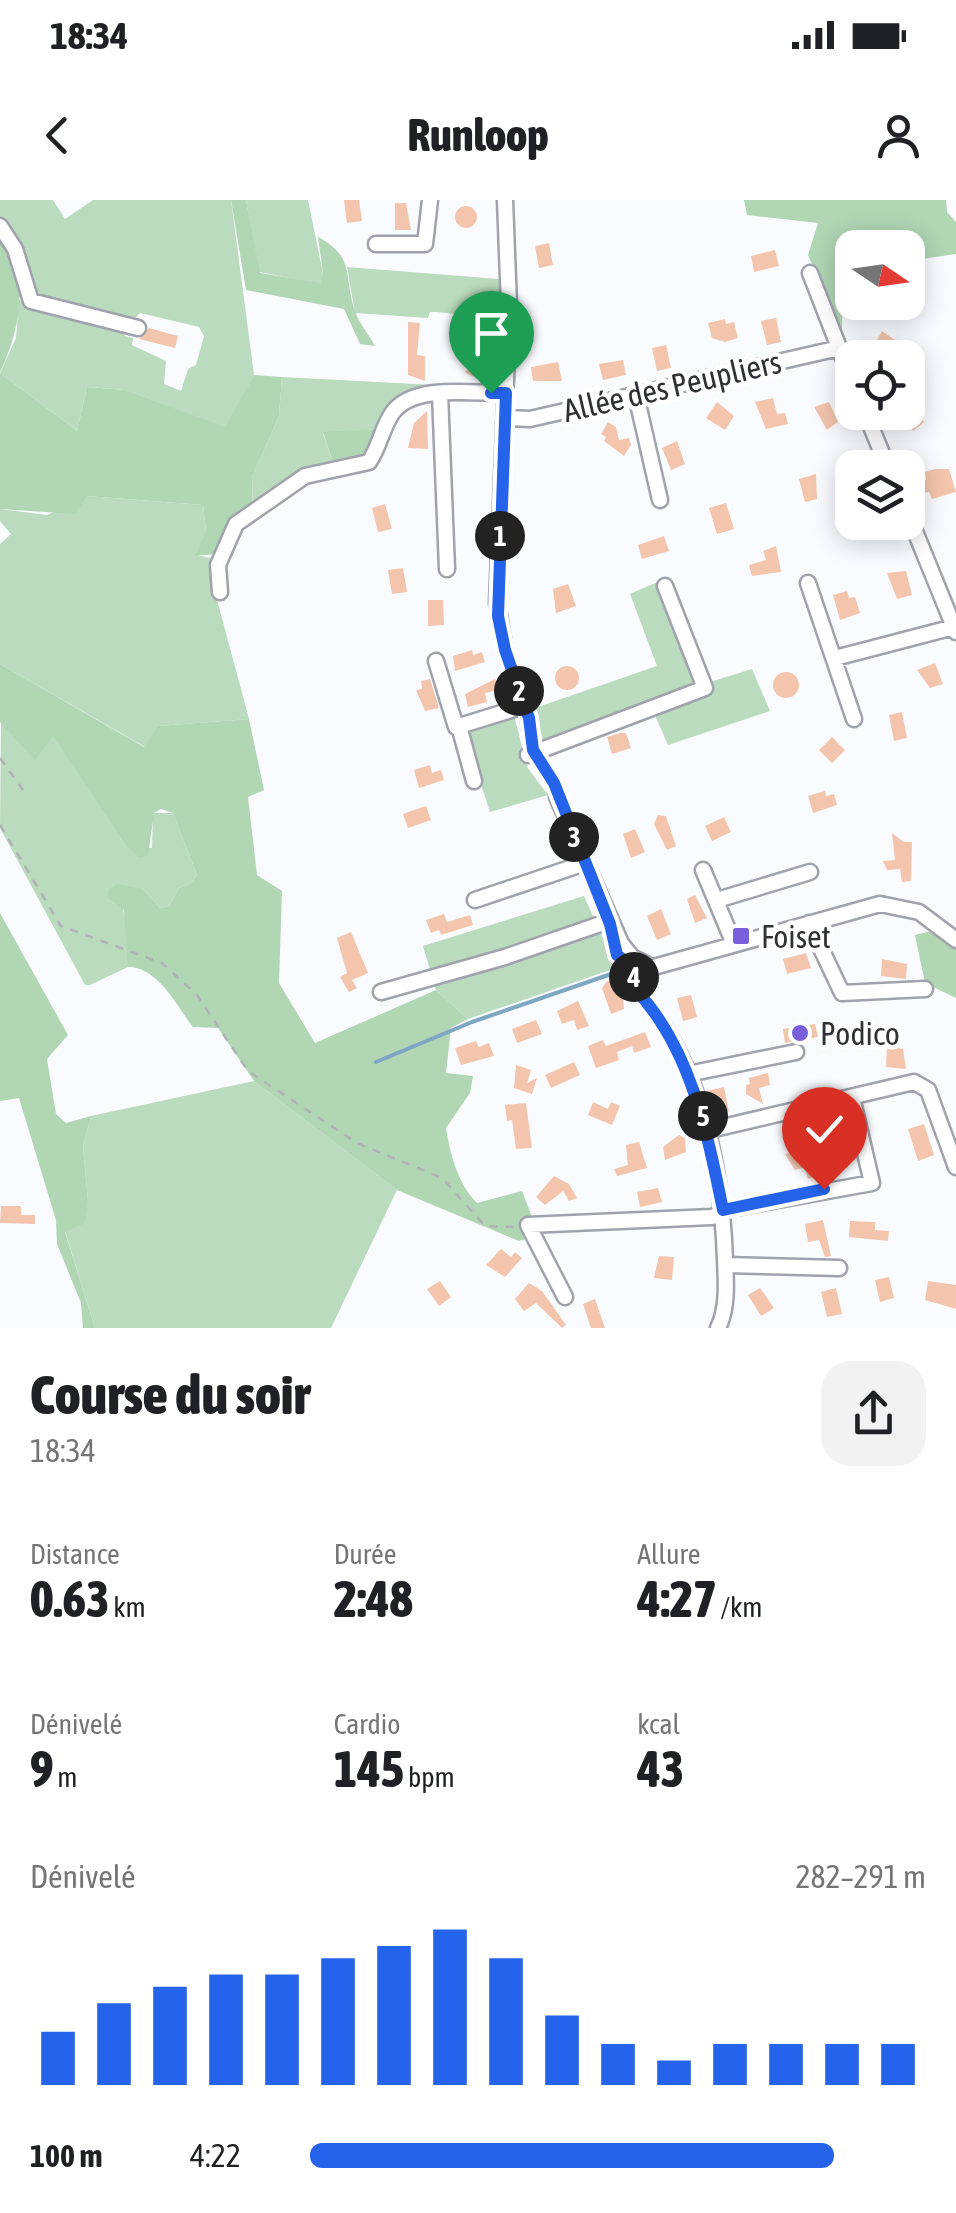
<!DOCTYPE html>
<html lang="fr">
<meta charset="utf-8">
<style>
:root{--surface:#fff;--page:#f2f2f2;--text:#202124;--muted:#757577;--accent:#2563eb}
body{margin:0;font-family:"Asap Condensed",sans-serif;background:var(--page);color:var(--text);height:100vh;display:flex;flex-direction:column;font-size:38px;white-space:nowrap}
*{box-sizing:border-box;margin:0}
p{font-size:32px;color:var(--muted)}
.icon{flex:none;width:55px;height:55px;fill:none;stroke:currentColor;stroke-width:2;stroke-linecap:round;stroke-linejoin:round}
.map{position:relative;height:1128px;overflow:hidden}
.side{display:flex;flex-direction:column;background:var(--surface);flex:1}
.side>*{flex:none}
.needle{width:65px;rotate:103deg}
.controls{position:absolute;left:835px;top:30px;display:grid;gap:20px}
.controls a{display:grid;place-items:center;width:90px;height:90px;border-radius:20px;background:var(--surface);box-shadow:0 5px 25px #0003;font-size:50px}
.pin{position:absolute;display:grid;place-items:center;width:85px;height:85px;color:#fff;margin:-102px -42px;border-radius:50% 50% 50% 0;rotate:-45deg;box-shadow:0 0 10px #0007}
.pin .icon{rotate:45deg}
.km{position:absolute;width:50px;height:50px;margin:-25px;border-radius:50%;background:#222;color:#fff;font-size:28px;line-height:50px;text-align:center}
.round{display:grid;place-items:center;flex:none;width:105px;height:105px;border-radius:30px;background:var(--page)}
.head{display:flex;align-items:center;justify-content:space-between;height:170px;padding:0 30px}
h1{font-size:55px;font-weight:800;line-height:75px}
.metrics{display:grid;grid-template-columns:repeat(3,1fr);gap:15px;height:170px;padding:10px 30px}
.metrics div{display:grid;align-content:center}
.metrics b{font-size:50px;font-weight:800}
.metrics small{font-size:28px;font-weight:400}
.metrics p{font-size:28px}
.chart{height:280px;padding:20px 30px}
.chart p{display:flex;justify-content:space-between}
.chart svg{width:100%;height:180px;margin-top:10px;stroke:var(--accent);stroke-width:6}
ul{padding:0 30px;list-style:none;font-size:32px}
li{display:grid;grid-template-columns:160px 120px 1fr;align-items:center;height:75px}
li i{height:25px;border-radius:12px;background:var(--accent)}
.status{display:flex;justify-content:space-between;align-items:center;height:70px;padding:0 50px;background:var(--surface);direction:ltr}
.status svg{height:28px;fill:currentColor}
header{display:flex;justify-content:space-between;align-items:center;height:130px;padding:0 30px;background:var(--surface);font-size:45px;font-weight:800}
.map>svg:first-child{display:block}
.green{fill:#badbbe}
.forest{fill:#b0d6b4}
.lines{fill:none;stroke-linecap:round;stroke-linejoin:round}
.stream{stroke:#7da6c3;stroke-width:4}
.building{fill:#f3c5ad}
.minor-casing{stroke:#a1a3ac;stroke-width:19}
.path{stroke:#b1b2b5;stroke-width:2.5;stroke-dasharray:8 8;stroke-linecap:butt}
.minor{stroke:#fff;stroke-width:14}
.route-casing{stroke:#fff;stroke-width:20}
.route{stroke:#2563eb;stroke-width:12}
.poi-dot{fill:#795fda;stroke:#fff;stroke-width:4}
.labels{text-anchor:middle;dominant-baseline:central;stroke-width:9;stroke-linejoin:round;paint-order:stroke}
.street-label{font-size:32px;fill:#303135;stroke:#fff}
.poi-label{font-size:32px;fill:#303135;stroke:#fff;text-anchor:start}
</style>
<div class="status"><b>18:34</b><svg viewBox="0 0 49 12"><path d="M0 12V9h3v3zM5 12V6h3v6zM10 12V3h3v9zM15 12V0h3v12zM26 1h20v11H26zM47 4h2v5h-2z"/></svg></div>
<header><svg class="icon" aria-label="back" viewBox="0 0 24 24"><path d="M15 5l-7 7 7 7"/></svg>Runloop<svg class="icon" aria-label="person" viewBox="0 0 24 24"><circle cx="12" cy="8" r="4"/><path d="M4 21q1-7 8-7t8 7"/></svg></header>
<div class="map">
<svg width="956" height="1128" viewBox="0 0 956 1128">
<rect width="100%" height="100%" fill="#fafbfe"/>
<path class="green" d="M 0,0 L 53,0 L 65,19 L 93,0 L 231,0 L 254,175 L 226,228 L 126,190 L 87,187 L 77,231 L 0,173 L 16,138 L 19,100 L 123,127 L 125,136 L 133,138 L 132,145 L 166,161 L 164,184 L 181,191 L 188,169 L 196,165 L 204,136 L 199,127 L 140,113 L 132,121 L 35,100 L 0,24 Z
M 246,0 L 308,0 L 323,73 L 320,84 L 259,72 Z
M 347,67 L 499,79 L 500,108 L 489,118 L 437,112 L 430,112 L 428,118 L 355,113 Z
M 282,177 L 435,185 L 379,229 L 323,233 L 337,275 L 312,280 L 253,320 L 252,277 L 279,216 Z
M 87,296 L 203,305 L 206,330 L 196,355 L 211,358 L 216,396 L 249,519 L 159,526 L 145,547 L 0,464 L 0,344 L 11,334 L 0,321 L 0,309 L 47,315 Z
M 669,377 L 710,482 L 752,469 L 770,511 L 668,545 L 653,511 L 544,543 L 532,509 L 657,466 L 630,394 Z
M 514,515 L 527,567 L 548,595 L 490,612 L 464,533 Z
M 1,522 L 53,535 L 125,645 L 152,648 L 153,613 L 173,613 L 197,675 L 190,684 L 179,688 L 169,706 L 160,708 L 143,689 L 108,699 L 123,709 L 129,733 L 128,767 L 90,785 L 85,785 L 0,628 Z
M 584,696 L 616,768 L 468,819 L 436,790 L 423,746 Z
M 254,881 L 397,990 L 331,1128 L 95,1128 L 65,1031 L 88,1001 L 83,946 L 91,916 Z"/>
<path class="forest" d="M 231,0 L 246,0 L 260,73 L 320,83 L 323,73 L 318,37 C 356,57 343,76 355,111 C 359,123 369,135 375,146 L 360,144 L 344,109 L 246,90 Z
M 744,0 L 946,0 L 947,12 L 956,22 L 956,54 L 908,61 L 908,48 L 852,48 L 852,63 L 843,64 L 842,136 L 808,55 L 818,23 L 747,15 Z
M 0,34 C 32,73 20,131 0,172 Z
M 0,173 L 77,231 L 87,187 L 126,190 L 225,227 L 254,175 L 282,177 L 279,216 L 252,277 L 253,320 L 240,329 L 229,353 L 195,356 L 206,330 L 203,305 L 87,296 L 75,314 L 0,309 Z
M 379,229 L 370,250 L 337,275 L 323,232 Z
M 0,464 L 144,547 L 158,526 L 249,519 L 264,590 L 248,597 L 257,675 L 282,691 L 279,783 L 315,843 L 436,790 L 468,819 L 451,828 L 446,873 L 473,876 L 470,893 L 446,928 C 450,954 458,984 477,1003 L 522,991 L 539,1035 L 519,1041 L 397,990 L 254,881 L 218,828 L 193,827 C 176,805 158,767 128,767 L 124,710 L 108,699 L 108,690 L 117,684 L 143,689 L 160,708 L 169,706 L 179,688 L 190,684 L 197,675 L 173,613 L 161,609 L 154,613 L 148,656 L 139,657 L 125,645 L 53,536 L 35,560 L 0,522 Z
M 0,713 L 68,835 L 47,859 L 56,914 L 66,923 L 91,916 L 83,946 L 88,1001 L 85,1023 L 65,1032 L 95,1128 L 83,1128 L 81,1103 L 57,1044 L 56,1020 L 19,898 L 0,901 Z
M 935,730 L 956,747 L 956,798 L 925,783 L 915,735 Z"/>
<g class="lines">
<path class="stream" d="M 376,862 L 472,822 L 614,773"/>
</g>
<path class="building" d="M 344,0 L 359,0 L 362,21 L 347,23 Z
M 395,3 L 406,3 L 411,30 L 395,30 Z
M455 17a11 11 0 1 1 22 0a11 11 0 1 1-22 0Z
M 549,43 L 553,65 L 539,68 L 535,46 Z
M 775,50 L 779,66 L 754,72 L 751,56 Z
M 776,118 L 781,142 L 767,145 L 761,121 Z
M 725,119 L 726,124 L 734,122 L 738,138 L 725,142 L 712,138 L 708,123 Z
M 408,122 L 420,123 L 417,155 L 425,156 L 425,181 L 408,175 Z
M 149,128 L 178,136 L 175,148 L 139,139 Z
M 472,128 L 492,133 L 492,142 L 483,142 L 485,182 L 464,172 L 469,169 L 470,144 L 457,143 L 457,135 Z
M 882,131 L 902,145 L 896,158 L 873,147 Z
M 666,145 L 671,168 L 657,171 L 652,148 Z
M 623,160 L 626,175 L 603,180 L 599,164 Z
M 558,162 L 562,181 L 533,181 L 531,167 Z
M 773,198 L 777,214 L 785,213 L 788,224 L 766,229 L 755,202 Z
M 908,198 L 924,222 L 913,231 L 900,212 L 908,212 Z
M 717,202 L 734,216 L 725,230 L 706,218 Z
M 829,202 L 838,222 L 827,230 L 814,207 Z
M 427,211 L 428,249 L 408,248 L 414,223 Z
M 608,222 L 616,227 L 619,240 L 629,238 L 631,245 L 624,256 L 604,241 L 606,237 L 601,234 Z
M 677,241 L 685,264 L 671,270 L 662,248 Z
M 935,269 L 949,269 L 956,292 L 932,299 L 929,292 L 923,293 L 920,282 L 926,280 L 924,272 Z
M 816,274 L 817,299 L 805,302 L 799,279 Z
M 726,303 L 734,329 L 717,334 L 709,308 Z
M 385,304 L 392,329 L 378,332 L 372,308 Z
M 664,336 L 669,351 L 642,359 L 638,345 Z
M 776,346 L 781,372 L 752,376 L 749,365 L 766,360 L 763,351 Z
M 403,368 L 407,392 L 392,394 L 388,370 Z
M 906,371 L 912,395 L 897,399 L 887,373 Z
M 568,384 L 576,406 L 556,413 L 553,389 Z
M 847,391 L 849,398 L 855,397 L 860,413 L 840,420 L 833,395 Z
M 428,400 L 443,400 L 444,425 L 428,426 Z
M 472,450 L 473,455 L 482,452 L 485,462 L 455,471 L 453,456 Z
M 935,463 L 943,484 L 930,488 L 917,470 Z
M555 478a12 12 0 1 1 24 0a12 12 0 1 1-24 0Z
M773 485a13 13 0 1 1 26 0a13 13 0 1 1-26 0Z
M 430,479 L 439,508 L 425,511 L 416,490 L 422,489 L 421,481 Z
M 495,479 L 498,490 L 485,493 L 487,502 L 468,507 L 465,494 Z
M 902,512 L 907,538 L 894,541 L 889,515 Z
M 620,533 L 626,533 L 631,548 L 612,554 L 607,537 Z
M 832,537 L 845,550 L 832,563 L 819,550 Z
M 430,565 L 432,573 L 441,570 L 444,580 L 419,588 L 414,570 Z
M 825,591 L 826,596 L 834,594 L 837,605 L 813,613 L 808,596 Z
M 426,606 L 431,620 L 408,628 L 403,614 Z
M 658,615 L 666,616 L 676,646 L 667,650 L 654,624 Z
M 724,617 L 731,632 L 712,641 L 705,626 Z
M 635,629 L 645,652 L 631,658 L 623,634 Z
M 892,633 L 904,642 L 912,642 L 911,681 L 902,682 L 900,669 L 887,670 L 883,661 L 895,660 Z
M 695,695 L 707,718 L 695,723 L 687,699 Z
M 661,709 L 671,734 L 657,740 L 647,716 Z
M 444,714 L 447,722 L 470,715 L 473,725 L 441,735 L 439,730 L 431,733 L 426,720 Z
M 351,732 L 368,773 L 352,780 L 357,788 L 349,792 L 340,777 L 347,773 L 337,738 Z
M 806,753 L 811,768 L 787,774 L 783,759 Z
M 882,759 L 907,764 L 906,779 L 881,776 Z
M 607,781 L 617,782 L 623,798 L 624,809 L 611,814 L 602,788 Z
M 691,795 L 697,817 L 683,821 L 677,798 Z
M 578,801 L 589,826 L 577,830 L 574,820 L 562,824 L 557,811 Z
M 536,820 L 542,834 L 517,843 L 512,829 Z
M 815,824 L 818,837 L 785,843 L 783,829 Z
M 645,832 L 651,847 L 634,853 L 632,846 L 617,852 L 619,860 L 596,868 L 588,846 L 603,840 L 606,846 Z
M 476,841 L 479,847 L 489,843 L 494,856 L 461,865 L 455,848 Z
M 887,846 L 903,849 L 906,869 L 886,867 Z
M 574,862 L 580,875 L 551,888 L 545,875 Z
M 516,865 L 531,870 L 527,883 L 537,878 L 532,894 L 514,888 Z
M 768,873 L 770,885 L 759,888 L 763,904 L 746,894 L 746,885 L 750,884 L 749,878 Z
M 724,887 L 729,911 L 714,914 L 707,891 Z
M 593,902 L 608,909 L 611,902 L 620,906 L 612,925 L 588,915 Z
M 526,903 L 532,948 L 516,949 L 512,920 L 507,921 L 505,905 Z
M 924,924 L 934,955 L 918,961 L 908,929 Z
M 679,935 L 685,938 L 686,952 L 665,960 L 663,947 Z
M 639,942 L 647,968 L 617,976 L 614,969 L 628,965 L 626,945 Z
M 812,948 L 822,975 L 808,979 L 805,967 L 795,970 L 785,954 Z
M 554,976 L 569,984 L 577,998 L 569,1001 L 563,991 L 545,1005 L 536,997 Z
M 658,988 L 662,1002 L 640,1007 L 637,992 Z
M 1,1006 L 21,1006 L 21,1015 L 35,1015 L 35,1024 L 0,1023 Z
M 823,1020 L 831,1056 L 825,1057 L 819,1040 L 808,1042 L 805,1024 Z
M 850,1021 L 875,1022 L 875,1030 L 889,1031 L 888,1041 L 849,1037 Z
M 501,1049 L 511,1057 L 515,1052 L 522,1058 L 505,1077 L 486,1065 Z
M 659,1056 L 674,1057 L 672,1080 L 654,1078 Z
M 889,1077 L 894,1098 L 880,1102 L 875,1080 Z
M 440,1081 L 451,1097 L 439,1106 L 427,1089 Z
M 928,1081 L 956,1085 L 956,1109 L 925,1100 Z
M 529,1083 L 542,1091 L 566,1125 L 562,1128 L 536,1103 L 524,1111 L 515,1099 Z
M 760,1088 L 774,1108 L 761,1116 L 748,1095 Z
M 836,1088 L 842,1114 L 827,1117 L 821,1092 Z
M 595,1099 L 605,1128 L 591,1128 L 583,1104 Z"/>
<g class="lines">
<g class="minor-casing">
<path id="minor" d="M 505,0 L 509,105 L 497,403 L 505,450 L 528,515 L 533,550 L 554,583 L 559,602
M 0,26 L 15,49 L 31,101 L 138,128
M 376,44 L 425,44 L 430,0
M 810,73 L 852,181
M 440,194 L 447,369
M 636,195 L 660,300
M 865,212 L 888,268
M 506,218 L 530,219 L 839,148
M 908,314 L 956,432
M 808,383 L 854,519
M 220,392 L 218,365 L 236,324 L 305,276 L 369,262 C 380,246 382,227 393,212 C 415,183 475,194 506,193
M 835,458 L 954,427
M 436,461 L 456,527 L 524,506
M 459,526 L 474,581
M 528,555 L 705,488 L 665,386
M 557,597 L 621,743 L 632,757 L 646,764
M 703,670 L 734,744
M 475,700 L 585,663
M 717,700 L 810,672
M 609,721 L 619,758 L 643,770 L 880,704 L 919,712 L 956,740
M 809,723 L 842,793 L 925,789
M 639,762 L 636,790 C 700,859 722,968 725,1060 C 726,1082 728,1108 718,1128
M 381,792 L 505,757 L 609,721
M 688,874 L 796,852
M 706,931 L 914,882 L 928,890 L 956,967
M 723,1010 L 872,983 L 852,897
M 726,1065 L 839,1068
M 565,1097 L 528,1025 L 712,1017 L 724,1012"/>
</g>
<path class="path" d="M 0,558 L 23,590
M 0,625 L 61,726 L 162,763 L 197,795 L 248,871 L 357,943 L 442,978 L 485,1026 L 517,1027"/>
<use href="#minor" class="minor"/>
</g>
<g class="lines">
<g class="route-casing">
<path id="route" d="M 491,193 L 506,193 L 498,416 L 505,450 L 529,518 L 533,550 L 554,583 L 610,724 L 617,755 L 636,769 L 636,790 C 691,849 707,932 723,1010 L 824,989"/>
</g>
<use href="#route" class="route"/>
</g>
<g class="poi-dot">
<rect x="731" y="726" width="20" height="20" rx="5"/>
<circle cx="800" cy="833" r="10"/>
</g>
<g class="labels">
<g class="street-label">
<text transform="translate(672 186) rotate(-13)">Allée des Peupliers</text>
</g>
<g class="poi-label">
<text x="761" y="736">Foiset</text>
<text x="820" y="833">Podico</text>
</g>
</g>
</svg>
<div class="controls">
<a><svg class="needle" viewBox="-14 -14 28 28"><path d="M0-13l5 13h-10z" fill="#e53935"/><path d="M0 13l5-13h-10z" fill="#757577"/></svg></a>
<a><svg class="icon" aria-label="locate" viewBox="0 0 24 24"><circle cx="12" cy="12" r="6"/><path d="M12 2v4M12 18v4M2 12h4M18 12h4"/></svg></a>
<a><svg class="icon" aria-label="layers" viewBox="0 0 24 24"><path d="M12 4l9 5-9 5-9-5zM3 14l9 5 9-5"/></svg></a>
</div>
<div class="pin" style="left:491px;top:193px;background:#1e9e55"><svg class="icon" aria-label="arrive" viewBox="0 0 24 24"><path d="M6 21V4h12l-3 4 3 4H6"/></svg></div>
<div class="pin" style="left:824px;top:989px;background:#d93025"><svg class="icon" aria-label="check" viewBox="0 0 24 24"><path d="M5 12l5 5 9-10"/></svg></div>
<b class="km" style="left:500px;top:336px">1</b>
<b class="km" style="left:519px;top:491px">2</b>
<b class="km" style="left:574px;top:637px">3</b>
<b class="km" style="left:634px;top:777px">4</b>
<b class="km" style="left:703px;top:916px">5</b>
</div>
<section class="side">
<div class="head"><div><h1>Course du soir</h1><p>18:34</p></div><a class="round"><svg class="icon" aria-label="share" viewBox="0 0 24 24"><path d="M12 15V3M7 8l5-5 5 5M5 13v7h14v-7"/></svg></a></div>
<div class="metrics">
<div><p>Distance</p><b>0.63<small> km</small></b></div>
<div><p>Durée</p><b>2:48</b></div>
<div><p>Allure</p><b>4:27<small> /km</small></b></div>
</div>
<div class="metrics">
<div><p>Dénivelé</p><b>9<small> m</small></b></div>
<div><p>Cardio</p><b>145<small> bpm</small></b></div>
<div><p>kcal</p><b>43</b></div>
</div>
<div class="chart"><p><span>Dénivelé</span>282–291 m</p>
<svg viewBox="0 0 160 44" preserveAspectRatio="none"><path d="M5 44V31M15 44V24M25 44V20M35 44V17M45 44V17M55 44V13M65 44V10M75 44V6M85 44V13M95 44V27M105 44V34M115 44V38M125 44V34M135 44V34M145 44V34M155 44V34"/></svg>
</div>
<ul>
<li><b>100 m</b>4:22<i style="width:85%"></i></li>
</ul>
</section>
